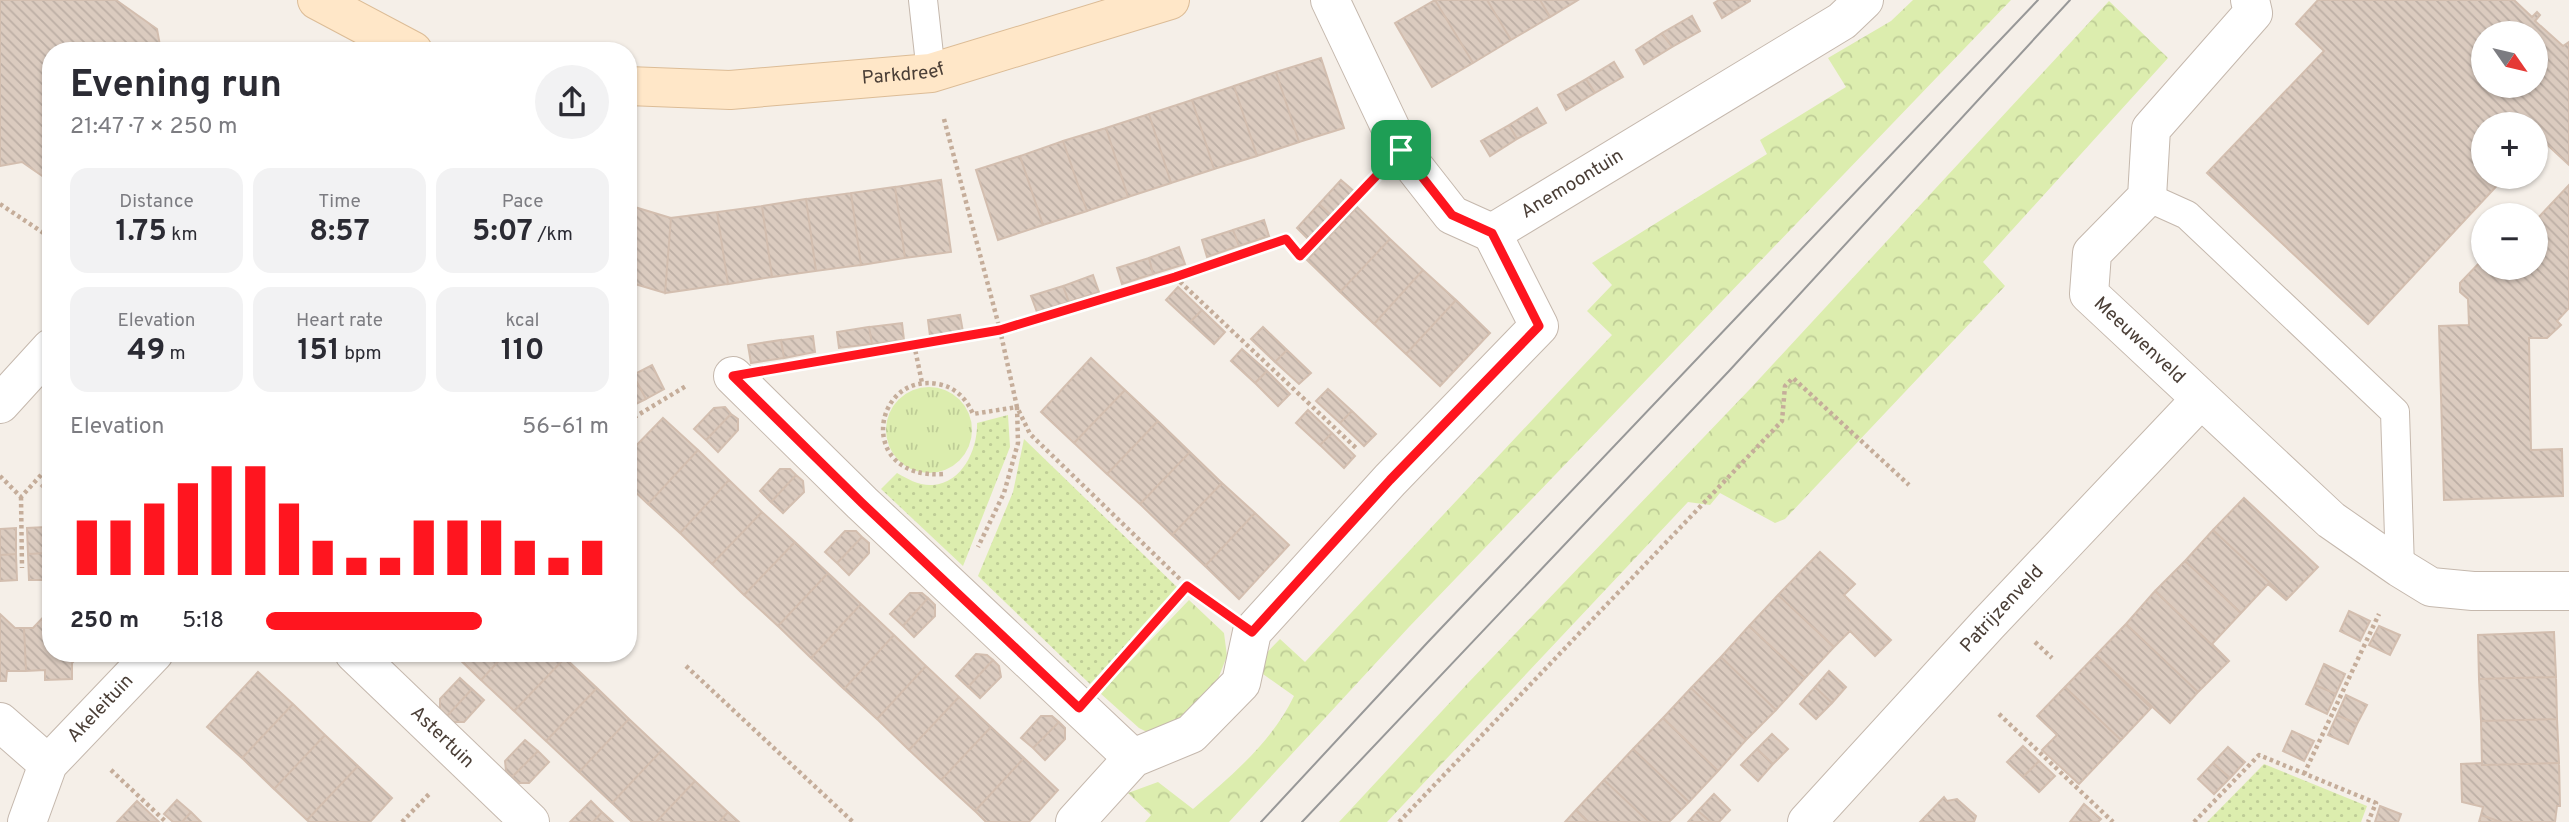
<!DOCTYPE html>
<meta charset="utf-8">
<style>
:root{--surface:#fff;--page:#f2f2f3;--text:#2b2b33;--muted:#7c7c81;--accent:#ff151f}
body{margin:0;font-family:Overpass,sans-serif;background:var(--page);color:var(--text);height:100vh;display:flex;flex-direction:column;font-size:26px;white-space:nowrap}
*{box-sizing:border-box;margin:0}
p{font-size:23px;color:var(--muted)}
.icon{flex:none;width:38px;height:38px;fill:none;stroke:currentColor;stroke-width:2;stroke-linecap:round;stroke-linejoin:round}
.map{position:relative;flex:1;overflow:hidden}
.details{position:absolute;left:42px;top:42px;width:595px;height:620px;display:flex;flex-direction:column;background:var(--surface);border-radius:28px;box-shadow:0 2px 5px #0004}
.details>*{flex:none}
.needle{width:46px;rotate:124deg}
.buttons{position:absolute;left:2471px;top:21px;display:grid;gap:14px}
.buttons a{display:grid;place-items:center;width:77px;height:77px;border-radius:50%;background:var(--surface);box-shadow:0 2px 5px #0004;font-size:35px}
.pin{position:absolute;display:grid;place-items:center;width:60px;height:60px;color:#fff;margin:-30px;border-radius:14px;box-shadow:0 4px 10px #0006}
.round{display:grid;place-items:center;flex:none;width:74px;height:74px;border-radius:37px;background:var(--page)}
.head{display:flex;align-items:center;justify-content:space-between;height:119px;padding:0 28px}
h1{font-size:38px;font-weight:700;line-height:52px}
.figures{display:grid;grid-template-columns:repeat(3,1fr);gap:10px;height:119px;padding:7px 28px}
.figures div{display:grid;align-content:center;border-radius:18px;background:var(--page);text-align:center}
.figures b{font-size:30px;font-weight:700}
.figures small{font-size:19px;font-weight:400}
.figures p{font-size:19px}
.chart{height:196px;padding:14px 28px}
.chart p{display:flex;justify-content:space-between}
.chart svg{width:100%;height:126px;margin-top:7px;stroke:var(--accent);stroke-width:6}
ul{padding:0 28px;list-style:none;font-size:23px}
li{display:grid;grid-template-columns:112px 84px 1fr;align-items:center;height:52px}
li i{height:18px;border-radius:9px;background:var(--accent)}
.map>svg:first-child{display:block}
.grass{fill:url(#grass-dots)}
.forest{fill:url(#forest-crowns)}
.park{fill:url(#park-tufts)}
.building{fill:url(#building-back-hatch);stroke:#d3beaf;stroke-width:2;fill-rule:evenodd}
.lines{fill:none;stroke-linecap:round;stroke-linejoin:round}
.lane-casing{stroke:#c5b8ad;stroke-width:30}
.street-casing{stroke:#c5b8ad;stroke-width:40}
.secondary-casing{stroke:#dcbc96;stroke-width:40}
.path{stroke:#c5ad9a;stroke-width:4.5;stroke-dasharray:3.5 3.5;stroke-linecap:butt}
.lane{stroke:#fff;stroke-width:28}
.street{stroke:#fff;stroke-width:38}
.secondary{stroke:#ffe7c8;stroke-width:38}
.tram{stroke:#989898;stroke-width:2}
.route-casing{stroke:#fff;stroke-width:14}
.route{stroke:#ff151f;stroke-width:9}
.labels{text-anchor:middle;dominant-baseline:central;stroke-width:7;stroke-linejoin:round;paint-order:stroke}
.street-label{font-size:19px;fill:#4a3e36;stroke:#fff}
</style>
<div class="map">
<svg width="2569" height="822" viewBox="0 0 2569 822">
<defs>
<pattern id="grass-dots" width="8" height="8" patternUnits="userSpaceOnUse" patternTransform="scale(1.75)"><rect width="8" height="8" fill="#dcedae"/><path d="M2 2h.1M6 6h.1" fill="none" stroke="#becc96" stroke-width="1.8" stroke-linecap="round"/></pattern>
<pattern id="forest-crowns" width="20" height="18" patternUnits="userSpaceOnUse" patternTransform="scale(1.75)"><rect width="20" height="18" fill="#dcedae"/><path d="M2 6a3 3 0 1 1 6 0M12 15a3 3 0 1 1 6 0" fill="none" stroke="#becc96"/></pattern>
<pattern id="park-tufts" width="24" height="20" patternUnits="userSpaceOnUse" patternTransform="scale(1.75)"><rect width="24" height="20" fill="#dcedae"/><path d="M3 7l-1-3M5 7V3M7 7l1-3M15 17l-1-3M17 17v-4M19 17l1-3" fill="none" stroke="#becc96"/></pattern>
<pattern id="building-back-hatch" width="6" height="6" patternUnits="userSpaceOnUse" patternTransform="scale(1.75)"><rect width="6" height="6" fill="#dbcbbf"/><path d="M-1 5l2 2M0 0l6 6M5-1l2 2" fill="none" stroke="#bdafa5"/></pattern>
</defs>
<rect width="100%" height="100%" fill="#f5efe8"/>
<path class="grass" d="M 1008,415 L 1010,447 L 963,566 L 881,489 L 897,473 C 908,479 919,486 933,485 C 963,483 978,448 977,423 Z
M 1024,439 L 1178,588 L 1090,684 L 978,576 L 1013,492 Z
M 2264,764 L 2367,806 L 2361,822 L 2207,822 Z"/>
<path class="forest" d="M 1913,0 L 2011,0 L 1409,627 L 1229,822 L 1145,822 L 1151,815 L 1128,793 L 1158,782 L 1193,809 C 1231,776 1272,742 1294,696 L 1253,667 L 1280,639 L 1305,662 L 1612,335 L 1587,311 L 1612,285 L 1592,263 L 1767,154 L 1760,140 L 1846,87 L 1828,58 L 1891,21 Z
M 2109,1 L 2168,58 L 1983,262 L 2005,286 L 1785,519 L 1775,523 L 1720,493 L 1710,505 L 1688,502 L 1387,822 L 1339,822 L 1468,683 L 1750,389 Z
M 1189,600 L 1224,633 L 1227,656 L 1218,679 L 1165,732 L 1151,734 L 1139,728 L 1100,693 Z"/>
<path class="park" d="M886 430a43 43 0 1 1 86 0a43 43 0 1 1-86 0Z"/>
<path class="building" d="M 0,0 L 116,0 L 157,29 L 161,51 L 51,51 L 51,199 L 48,180 L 22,162 L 0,166 Z
M 1435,0 L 1473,63 L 1432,87 L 1395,23 Z
M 1435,0 L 1487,0 L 1511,40 L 1473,63 Z
M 1487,0 L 1540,0 L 1550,17 L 1511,40 Z
M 1540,0 L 1578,0 L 1550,17 Z
M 1719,0 L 1750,0 L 1750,1 L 1722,18 L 1714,3 Z
M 2318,0 L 2514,0 L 2532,17 L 2537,12 L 2540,15 L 2535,21 L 2563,46 L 2569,42 L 2569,165 L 2541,139 L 2536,144 L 2536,124 L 2483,124 L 2483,177 L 2505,177 L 2368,324 L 2207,173 L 2324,51 L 2296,24 ZM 2483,33 L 2536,33 L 2536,86 L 2483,86 Z
M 1692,16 L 1700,31 L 1672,47 L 1662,33 Z
M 1662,33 L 1672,47 L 1644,64 L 1636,50 Z
M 1321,58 L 1344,128 L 1299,142 L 1276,72 Z
M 1614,62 L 1623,77 L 1595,93 L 1586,79 Z
M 1276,72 L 1299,142 L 1257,156 L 1234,86 Z
M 1586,79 L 1595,93 L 1566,110 L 1558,95 Z
M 1234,86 L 1257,156 L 1214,169 L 1192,100 Z
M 1192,100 L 1214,169 L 1171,183 L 1149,114 Z
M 1537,108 L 1546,123 L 1517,139 L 1509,125 Z
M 1149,114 L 1171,183 L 1128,197 L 1106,128 Z
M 1509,125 L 1517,139 L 1490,156 L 1481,141 Z
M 1106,128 L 1128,197 L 1087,211 L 1063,141 Z
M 1063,141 L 1087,211 L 1043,225 L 1020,156 Z
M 1020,156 L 1043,225 L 998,240 L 976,170 Z
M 941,180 L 951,252 L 905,258 L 895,187 Z
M 1341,180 L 1355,192 L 1332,216 L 1319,204 Z
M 2569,185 L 2569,308 L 2557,321 L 2561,325 L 2547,338 L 2529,338 L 2531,450 L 2562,449 L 2563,496 L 2444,500 L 2439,326 L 2469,325 L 2468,299 L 2460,292 L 2460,283 L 2483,259 L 2483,268 L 2536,268 L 2536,220 Z
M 895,187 L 905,258 L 861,265 L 851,193 Z
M 851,193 L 861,265 L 816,271 L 806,199 Z
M 806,199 L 816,271 L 772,277 L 762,206 Z
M 1319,204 L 1332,216 L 1309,240 L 1297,228 Z
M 628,205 L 671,218 L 665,293 L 628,282 Z
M 762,206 L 772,277 L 728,284 L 717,212 Z
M 1357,207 L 1390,239 L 1340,292 L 1307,260 Z
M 717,212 L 728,284 L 665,293 L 671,218 Z
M 1264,220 L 1269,236 L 1239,246 L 1233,230 Z
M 1233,230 L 1239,246 L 1207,257 L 1202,240 Z
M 1390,239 L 1423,270 L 1374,324 L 1340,292 Z
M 1179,247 L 1185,264 L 1153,274 L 1149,258 Z
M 1149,258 L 1153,274 L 1122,284 L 1117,268 Z
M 1423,270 L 1456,300 L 1406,354 L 1374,324 Z
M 1093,275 L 1099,292 L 1069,302 L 1063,286 Z
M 1063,286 L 1069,302 L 1037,312 L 1031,296 Z
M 1178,287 L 1202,310 L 1190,322 L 1166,300 Z
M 1456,300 L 1490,333 L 1440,386 L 1406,354 Z
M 1202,310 L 1225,332 L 1214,344 L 1190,322 Z
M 960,315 L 963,332 L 930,336 L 928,320 Z
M 902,323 L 904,340 L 872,344 L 869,327 Z
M 869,327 L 872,344 L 839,348 L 837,332 Z
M 1263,327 L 1287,350 L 1275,362 L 1251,339 Z
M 813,336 L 815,352 L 784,358 L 781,340 Z
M 781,340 L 784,358 L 751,363 L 748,345 Z
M 1242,349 L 1267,371 L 1255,383 L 1231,361 Z
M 1287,350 L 1311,373 L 1299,384 L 1275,362 Z
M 1091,358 L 1125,390 L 1074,443 L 1041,412 Z
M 652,365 L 664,389 L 646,399 L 633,375 Z
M 1267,371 L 1290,394 L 1278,406 L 1255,383 Z
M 633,375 L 646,399 L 628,408 L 628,377 Z
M 1328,389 L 1352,411 L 1340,423 L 1316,401 Z
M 1125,390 L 1158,421 L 1107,474 L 1074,443 Z
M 725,407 L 731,414 L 706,440 L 694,429 L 714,408 Z
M 1308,410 L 1332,433 L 1320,445 L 1296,423 Z
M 1352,411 L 1376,434 L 1364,446 L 1340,423 Z
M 731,414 L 738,419 L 738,430 L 718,452 L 706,440 Z
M 663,418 L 698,450 L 648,504 L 628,485 L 628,454 Z
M 1158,421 L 1190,452 L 1140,504 L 1107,474 Z
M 1332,433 L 1355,456 L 1344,468 L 1320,445 Z
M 698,450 L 729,480 L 680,533 L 648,504 Z
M 1190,452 L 1222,483 L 1172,535 L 1140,504 Z
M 780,469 L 790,469 L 796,475 L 771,502 L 760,491 Z
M 796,475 L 803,481 L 804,492 L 783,513 L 771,502 Z
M 51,476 L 51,495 L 41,486 Z
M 729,480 L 762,512 L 712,564 L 680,533 Z
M 1222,483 L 1255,513 L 1205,566 L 1172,535 Z
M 2244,498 L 2318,567 L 2287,599 L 2213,530 Z
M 762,512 L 795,542 L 744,595 L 712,564 Z
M 1255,513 L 1289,545 L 1239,599 L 1205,566 Z
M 46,527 L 47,553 L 28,554 L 27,528 Z
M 16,528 L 16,554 L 0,555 L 0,529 Z
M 2213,530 L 2287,599 L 2286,600 L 2268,584 L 2241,613 L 2185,561 Z
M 845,531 L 856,531 L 862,537 L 837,563 L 825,552 Z
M 862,537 L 869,543 L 869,553 L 849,575 L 837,563 Z
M 795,542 L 828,573 L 778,626 L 744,595 Z
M 1820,552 L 1855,584 L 1844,595 L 1891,640 L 1875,656 L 1850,631 L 1834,647 L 1778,595 Z
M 47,553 L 48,580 L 29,580 L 28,554 Z
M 16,554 L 17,580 L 0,581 L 0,555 Z
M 2185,561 L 2241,613 L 2212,644 L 2229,661 L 2155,591 Z
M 828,573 L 861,604 L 811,658 L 778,626 Z
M 2155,591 L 2229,661 L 2198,692 L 2126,624 Z
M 910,593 L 922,593 L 928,598 L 903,626 L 890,614 Z
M 1778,595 L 1834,647 L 1805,678 L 1749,626 Z
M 928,598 L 935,605 L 935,616 L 914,637 L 903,626 Z
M 861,604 L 894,635 L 844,689 L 811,658 Z
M 51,609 L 51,653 L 82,653 L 72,663 L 72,679 L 45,680 L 45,670 L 26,671 L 24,628 L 33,628 Z
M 2349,611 L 2370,621 L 2360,641 L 2340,631 Z
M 0,614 L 15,628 L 24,628 L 26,671 L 7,671 L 6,681 L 0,681 Z
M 2126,624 L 2198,692 L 2170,723 L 2096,655 Z
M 1749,626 L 1805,678 L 1776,710 L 1721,657 Z
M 2379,626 L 2400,635 L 2390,655 L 2369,645 Z
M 2554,632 L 2556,677 L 2479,679 L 2478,635 Z
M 894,635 L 926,666 L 877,719 L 844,689 Z
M 384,653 L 405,653 L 398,660 L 388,660 L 382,655 Z
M 453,653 L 506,653 L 481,680 Z
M 506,653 L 559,653 L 565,658 L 514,711 L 481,680 Z
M 976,654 L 987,655 L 993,660 L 968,687 L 956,676 Z
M 2096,655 L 2151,708 L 2121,740 L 2065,687 Z
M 1721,657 L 1776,710 L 1746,740 L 1691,688 Z
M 565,658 L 597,688 L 546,741 L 514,711 Z
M 993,660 L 999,666 L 1001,677 L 980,698 L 968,687 Z
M 2324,664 L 2345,674 L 2336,694 L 2315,685 Z
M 926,666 L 959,697 L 909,750 L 877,719 Z
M 1829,671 L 1846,687 L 1832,703 L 1815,687 Z
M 258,672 L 293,704 L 242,758 L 207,727 Z
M 2556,677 L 2557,719 L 2481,721 L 2479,679 Z
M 460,678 L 472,689 L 447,716 L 440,709 L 440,699 Z
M 2315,685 L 2336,694 L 2327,714 L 2306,704 Z
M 1815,687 L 1832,703 L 1816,719 L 1800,704 Z
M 2065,687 L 2121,740 L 2079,784 L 2042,750 L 2057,735 L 2037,716 Z
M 597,688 L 629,719 L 579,772 L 546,741 Z
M 1691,688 L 1746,740 L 1718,771 L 1663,718 Z
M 472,689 L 484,700 L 464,722 L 453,722 L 447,716 Z
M 2346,695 L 2367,705 L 2357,724 L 2337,715 Z
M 959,697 L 991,727 L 941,780 L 909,750 Z
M 293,704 L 325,735 L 274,789 L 242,758 Z
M 2337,715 L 2357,724 L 2348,744 L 2328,735 Z
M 1041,716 L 1052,716 L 1059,722 L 1033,748 L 1021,738 Z
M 1663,718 L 1718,771 L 1689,802 L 1633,749 Z
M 629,719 L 662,750 L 612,803 L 579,772 Z
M 2557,719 L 2559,763 L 2482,765 L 2481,721 Z
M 1059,722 L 1065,728 L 1065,739 L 1045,760 L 1033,748 Z
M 991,727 L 1024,758 L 975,811 L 941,780 Z
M 2292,731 L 2314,741 L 2304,761 L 2283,751 Z
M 1772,734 L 1788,749 L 1773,764 L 1757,749 Z
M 325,735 L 358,766 L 307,820 L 274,789 Z
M 525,740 L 538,751 L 512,777 L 506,771 L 505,761 Z
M 2023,746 L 2039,761 L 2023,777 L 2007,762 Z
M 2228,747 L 2245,762 L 2230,778 L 2213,763 Z
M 1633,749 L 1689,802 L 1669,822 L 1649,822 L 1604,780 Z
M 1757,749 L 1773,764 L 1758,781 L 1741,765 Z
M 662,750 L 695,781 L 656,822 L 632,822 L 612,803 Z
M 538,751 L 549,762 L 529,783 L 519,783 L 512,777 Z
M 1024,758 L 1058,790 L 1029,822 L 986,822 L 975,811 Z
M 2039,761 L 2055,776 L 2039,792 L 2023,777 Z
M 2213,763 L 2230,778 L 2214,794 L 2198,779 Z
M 2482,763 L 2482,765 L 2559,763 L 2560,806 L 2557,806 L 2555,822 L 2501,822 L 2481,815 L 2483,807 L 2462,802 L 2461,764 Z
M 358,766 L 392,798 L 370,822 L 309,822 L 307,820 Z
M 1604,780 L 1649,822 L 1588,822 L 1576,810 Z
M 695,781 L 728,812 L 719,822 L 656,822 Z
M 1714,794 L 1730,810 L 1719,822 L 1711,822 L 1698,811 Z
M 1944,797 L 1947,801 L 1957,799 L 1976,816 L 1974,822 L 1920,822 Z
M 177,800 L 191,812 L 182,822 L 173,822 L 164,814 Z
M 137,801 L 159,822 L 117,822 Z
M 591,801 L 602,812 L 593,822 L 570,822 Z
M 2084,804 L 2101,819 L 2098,822 L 2070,822 Z
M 2380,806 L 2401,814 L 2398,822 L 2375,822 Z
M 1576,810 L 1588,822 L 1565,822 Z
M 1698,811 L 1711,822 L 1688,822 Z
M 191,812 L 201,822 L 182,822 Z
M 602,812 L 613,822 L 593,822 Z
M 728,812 L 739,822 L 719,822 Z
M 2481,815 L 2501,822 L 2479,822 Z"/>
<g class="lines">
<g class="lane-casing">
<path id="lane" d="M 923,0 L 931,73
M 2147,197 L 2187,215 L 2395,412 L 2400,568"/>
</g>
<g class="street-casing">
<g id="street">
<path d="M 1330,0 L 1401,150 L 1452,215 L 1492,233"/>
<path id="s1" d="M 2250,0 L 2253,13 L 2151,129 L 2147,197 L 2092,253 L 2089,294 L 2331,520 L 2400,568 L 2431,587 L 2473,591 L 2569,591"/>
<path id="s2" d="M 1492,233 L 1842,21 L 1864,0"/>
<path d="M 733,376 L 862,503 L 1133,758"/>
<path d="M 0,404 L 51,348"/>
<path id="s3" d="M 354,653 L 530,822"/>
<path d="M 0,722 L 48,764"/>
<path id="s4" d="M 27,822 L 48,764 L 154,653"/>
<path d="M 1075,822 L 1133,758 L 1191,734 L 1241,683 L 1252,632 L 1390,480 L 1539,326 L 1492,233"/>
<path id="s5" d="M 1807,822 L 1988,624 L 2201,399"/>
</g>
</g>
<g class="secondary-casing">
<g id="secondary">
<path d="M 317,0 L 413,51"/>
<path id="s6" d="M 628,86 L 730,90 L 931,73 L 1170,0"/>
</g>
</g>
<path class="path" d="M 944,119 L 1000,330 L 1017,407 L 1030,434 L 1187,586 L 1214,605
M 0,204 L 51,238
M 1175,277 L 1356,448
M 914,344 L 922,383
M 790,366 L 1000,330 L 1175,277 L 1286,239 L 1300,256 L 1367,186
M 628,421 L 686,386
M 943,474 C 856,480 872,372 938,384 C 955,387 966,398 973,414 L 1017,407 L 1018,443 L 1004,493 L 978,547
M 0,476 L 21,497 L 51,464
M 21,497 L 22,568
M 2035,642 L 2052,658
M 686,666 L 853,822
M 1111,672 L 1187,586
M 1999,714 L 2113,822
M 111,770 L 166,822
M 2304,774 L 2379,614
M 402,822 L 431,792
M 1399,822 L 1782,421 L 1785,386 L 1793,378 L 1909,485
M 2194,822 L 2259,755 L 2376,803 L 2368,822"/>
<use href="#lane" class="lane"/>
<use href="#street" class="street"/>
<use href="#secondary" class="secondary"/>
<path class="tram" d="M 1261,822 L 1427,643 L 2038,0
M 1302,822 L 1729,371 L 2070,0"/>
</g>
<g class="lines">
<g class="route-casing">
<path id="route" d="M 1401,150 L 1452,215 L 1492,233 L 1539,326 L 1390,480 L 1252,632 L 1187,586 L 1079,708 L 862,503 L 733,376 L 1000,330 L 1175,277 L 1286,239 L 1300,256 Z"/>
</g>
<use href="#route" class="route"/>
</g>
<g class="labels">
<g class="street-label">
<text stroke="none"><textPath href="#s6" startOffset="276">Parkdreef</textPath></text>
<text stroke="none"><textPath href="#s2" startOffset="94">Anemoontuin</textPath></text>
<text stroke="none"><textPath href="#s1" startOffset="424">Meeuwenveld</textPath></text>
<text stroke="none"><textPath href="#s5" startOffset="289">Patrijzenveld</textPath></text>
<text stroke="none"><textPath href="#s4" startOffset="138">Akeleituin</textPath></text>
<text stroke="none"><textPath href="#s3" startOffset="122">Astertuin</textPath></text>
</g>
</g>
</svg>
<div class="buttons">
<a><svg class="needle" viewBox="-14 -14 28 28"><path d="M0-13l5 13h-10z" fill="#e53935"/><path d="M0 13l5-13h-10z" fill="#7c7c81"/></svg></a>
<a>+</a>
<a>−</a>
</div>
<div class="pin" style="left:1401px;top:150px;background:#1e9e55"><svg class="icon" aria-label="arrive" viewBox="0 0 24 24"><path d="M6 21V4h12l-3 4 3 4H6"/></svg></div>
<section class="details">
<div class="head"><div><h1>Evening run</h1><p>21:47 · 7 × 250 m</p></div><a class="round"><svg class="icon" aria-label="share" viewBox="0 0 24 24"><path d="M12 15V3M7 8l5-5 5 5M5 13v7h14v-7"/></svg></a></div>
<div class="figures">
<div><p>Distance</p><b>1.75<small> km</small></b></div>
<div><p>Time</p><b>8:57</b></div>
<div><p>Pace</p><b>5:07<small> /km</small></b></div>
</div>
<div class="figures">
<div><p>Elevation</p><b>49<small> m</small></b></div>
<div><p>Heart rate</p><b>151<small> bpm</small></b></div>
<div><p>kcal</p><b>110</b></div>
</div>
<div class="chart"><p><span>Elevation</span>56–61 m</p>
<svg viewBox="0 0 160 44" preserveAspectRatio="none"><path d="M5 44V25M15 44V25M25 44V19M35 44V12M45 44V6M55 44V6M65 44V19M75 44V32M85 44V38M95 44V38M105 44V25M115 44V25M125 44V25M135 44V32M145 44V38M155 44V32"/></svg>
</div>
<ul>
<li><b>250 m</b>5:18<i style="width:63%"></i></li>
</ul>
</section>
</div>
